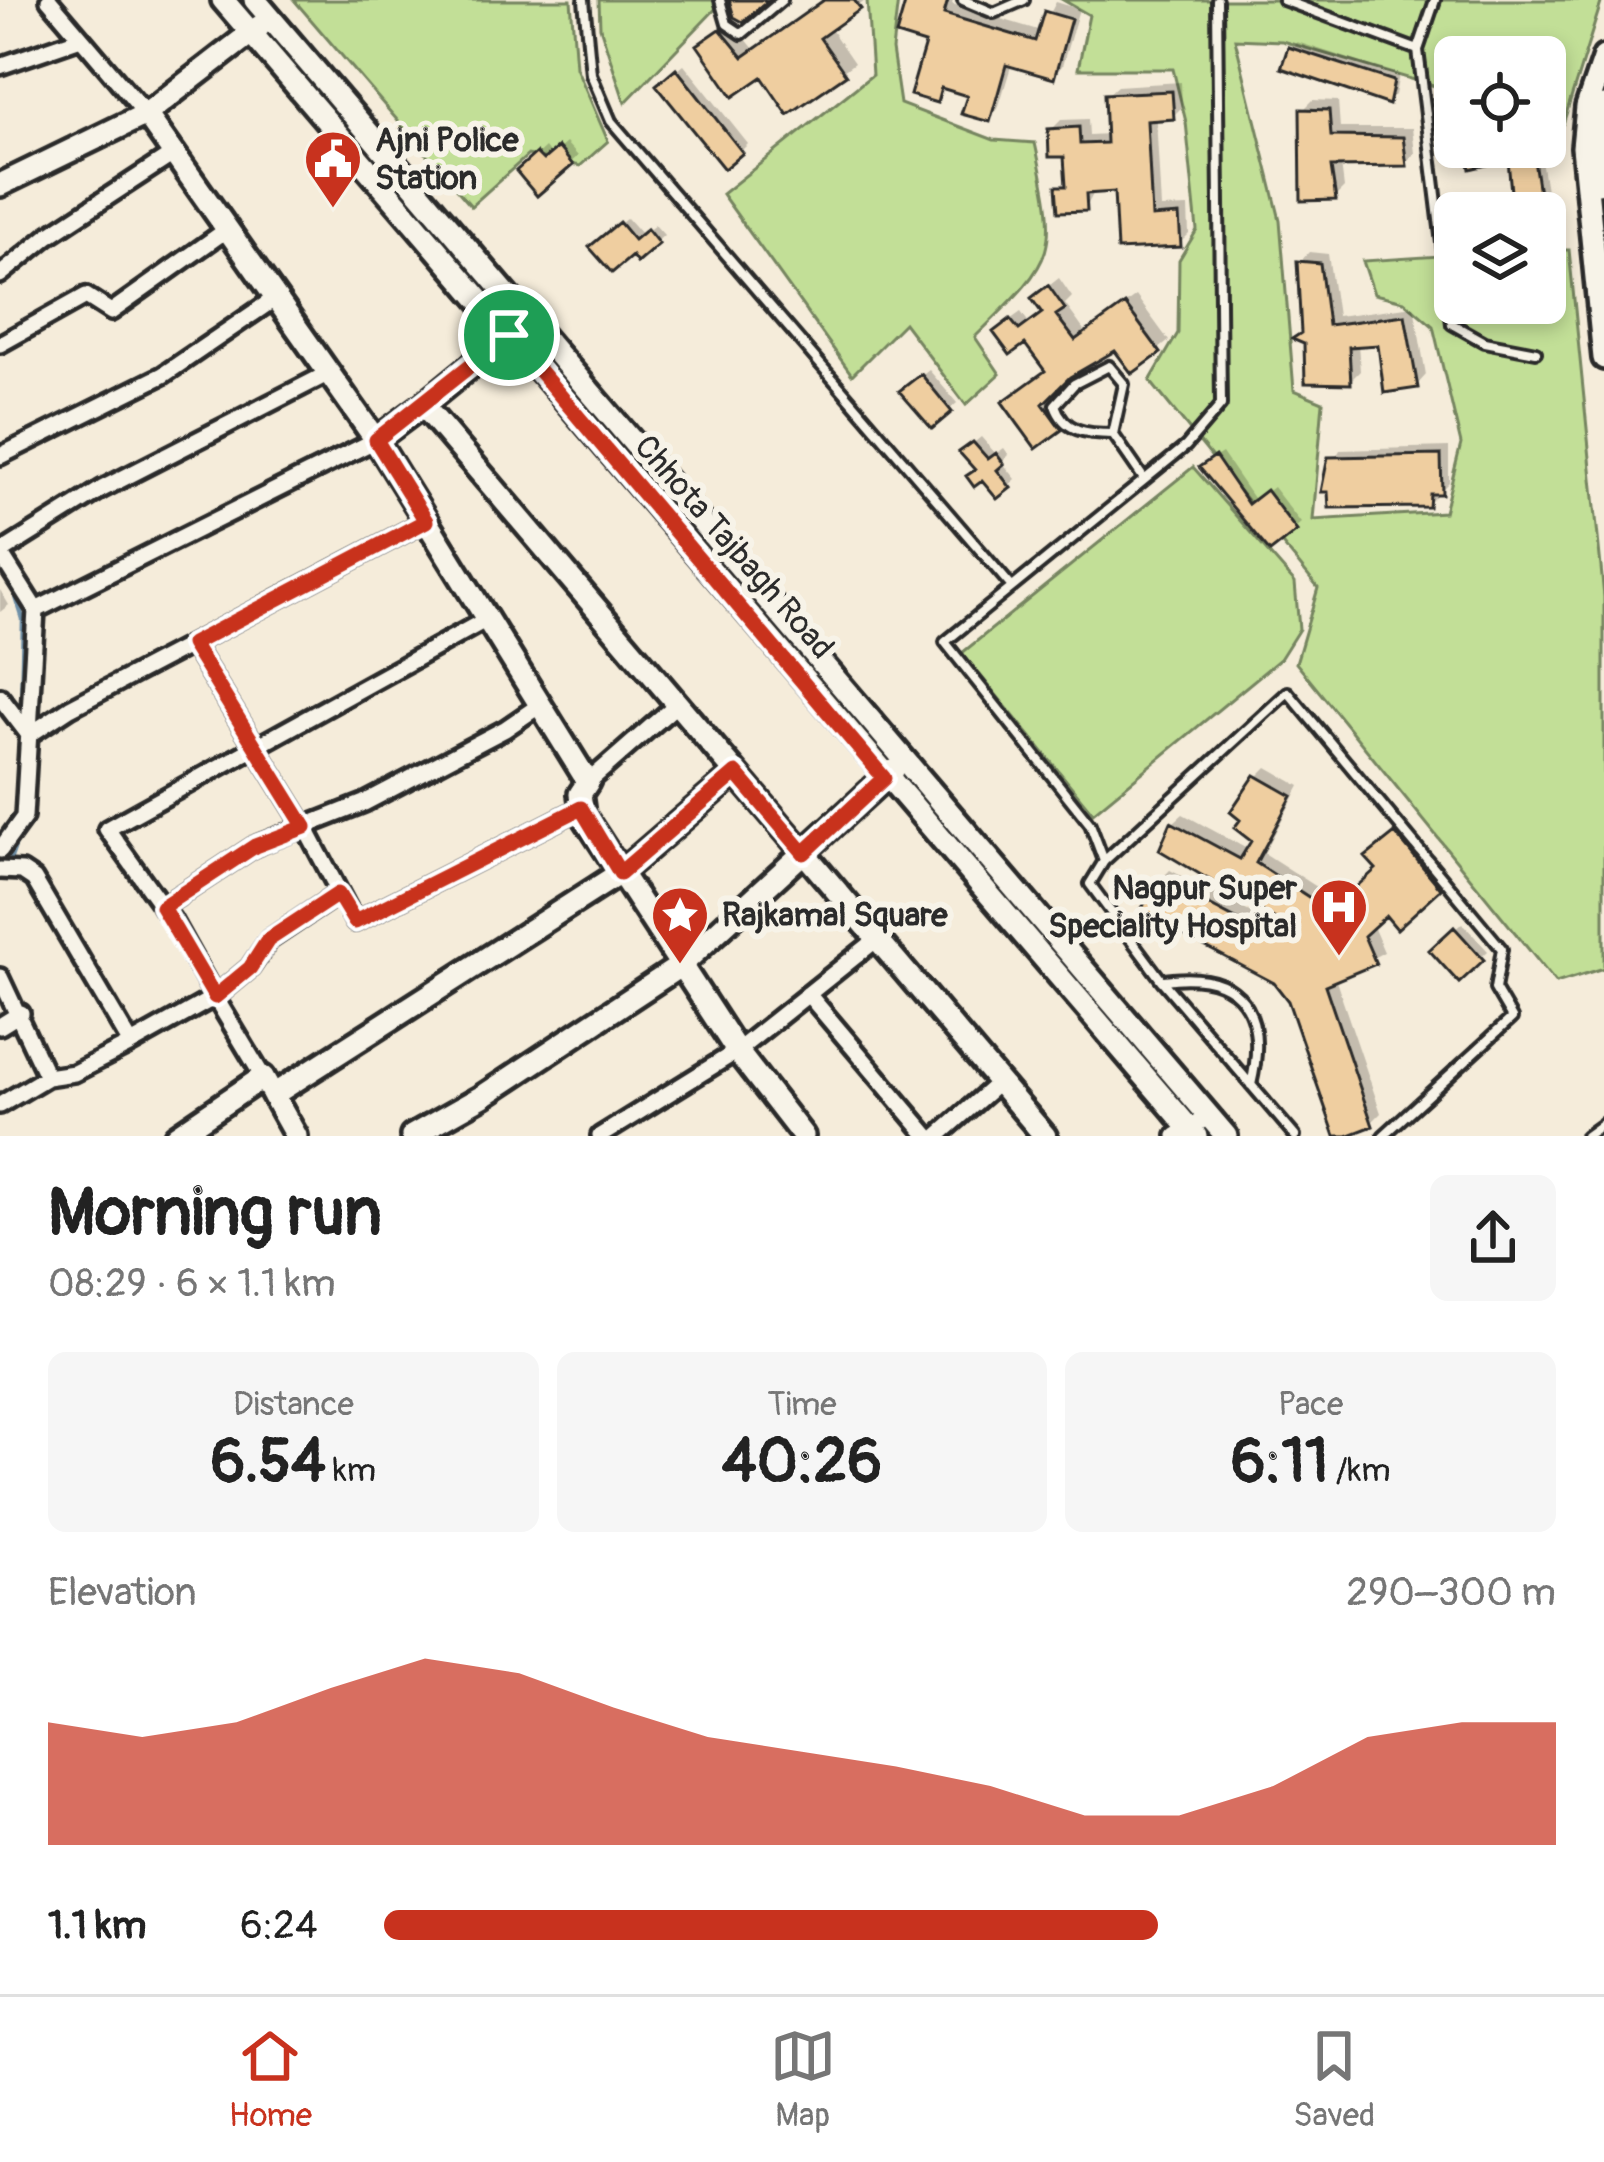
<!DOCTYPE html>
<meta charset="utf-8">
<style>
:root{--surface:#fff;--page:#f6f6f6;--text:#222;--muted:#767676;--line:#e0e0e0;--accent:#c8321e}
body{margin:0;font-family:Pangolin,sans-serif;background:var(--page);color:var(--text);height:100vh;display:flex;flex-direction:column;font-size:45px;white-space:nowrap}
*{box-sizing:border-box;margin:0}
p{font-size:39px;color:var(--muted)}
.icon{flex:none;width:66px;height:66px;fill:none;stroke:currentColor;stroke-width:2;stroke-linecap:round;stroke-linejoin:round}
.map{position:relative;height:1136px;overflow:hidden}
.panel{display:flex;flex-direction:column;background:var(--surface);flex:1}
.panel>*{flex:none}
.tools{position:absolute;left:1434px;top:36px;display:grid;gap:24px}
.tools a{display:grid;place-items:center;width:132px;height:132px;border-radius:18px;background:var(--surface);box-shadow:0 6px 18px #0003;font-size:60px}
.pin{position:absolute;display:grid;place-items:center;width:102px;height:102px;color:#fff;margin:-51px;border:6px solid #fff;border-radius:50%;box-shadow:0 3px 12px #0007}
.round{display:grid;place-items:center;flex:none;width:126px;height:126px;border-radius:18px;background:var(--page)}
.head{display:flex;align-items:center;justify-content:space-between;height:204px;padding:0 48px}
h1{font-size:66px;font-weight:700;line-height:90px}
.metrics{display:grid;grid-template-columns:repeat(3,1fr);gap:18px;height:204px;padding:12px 48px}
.metrics div{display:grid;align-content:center;border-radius:18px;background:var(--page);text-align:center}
.metrics b{font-size:60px;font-weight:700}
.metrics small{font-size:33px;font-weight:400}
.metrics p{font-size:33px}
.chart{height:336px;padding:24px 48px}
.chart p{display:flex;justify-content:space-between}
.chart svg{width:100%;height:216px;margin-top:12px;fill:var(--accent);opacity:.7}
ul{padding:0 48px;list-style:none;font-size:39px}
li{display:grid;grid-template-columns:192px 144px 1fr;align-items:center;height:90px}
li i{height:30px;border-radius:15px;background:var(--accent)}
.dock{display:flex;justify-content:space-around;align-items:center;height:168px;border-top:3px solid var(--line);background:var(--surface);font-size:33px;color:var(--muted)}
.dock a{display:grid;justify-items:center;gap:6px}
.dock .current{color:var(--accent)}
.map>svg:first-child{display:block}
.green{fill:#c2df97;stroke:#768561;stroke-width:3}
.shadow{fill:#0003}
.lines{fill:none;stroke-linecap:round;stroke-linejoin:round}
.stream{stroke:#6e8fa7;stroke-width:4.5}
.building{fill:#efcea0;stroke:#2b2b2b;stroke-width:3}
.lane-casing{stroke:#2b2b2b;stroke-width:16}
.street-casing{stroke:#2b2b2b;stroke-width:24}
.secondary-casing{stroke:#2b2b2b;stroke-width:30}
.lane{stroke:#f7f3e8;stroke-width:8}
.street{stroke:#f7f3e8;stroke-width:15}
.secondary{stroke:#f7f3e8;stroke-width:21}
.route-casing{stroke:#fff;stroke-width:24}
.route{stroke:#c8321e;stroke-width:15}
.labels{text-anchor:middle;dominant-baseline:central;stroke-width:12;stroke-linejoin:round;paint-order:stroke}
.poi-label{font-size:33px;font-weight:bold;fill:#2b2b2b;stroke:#f7f3e8;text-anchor:start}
.street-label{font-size:33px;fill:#2b2b2b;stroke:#f7f3e8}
</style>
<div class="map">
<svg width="1604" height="1136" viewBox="0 0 1604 1136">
<rect width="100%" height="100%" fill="#f5ecda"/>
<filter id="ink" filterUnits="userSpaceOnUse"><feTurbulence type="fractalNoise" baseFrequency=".00833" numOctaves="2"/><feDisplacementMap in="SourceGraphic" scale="24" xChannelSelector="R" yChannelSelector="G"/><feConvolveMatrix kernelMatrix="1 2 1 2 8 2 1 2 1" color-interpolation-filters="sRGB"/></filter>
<g filter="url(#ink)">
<path class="green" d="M 294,0 L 571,0 L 576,67 L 608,141 L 580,166 L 528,155 L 471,206 Z
M 599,0 L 724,0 L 625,103 L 600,27 Z
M 867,0 L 898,0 L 892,50 L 900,104 L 994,140 L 1035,143 C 1060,257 1056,257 975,337 L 1000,374 L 966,405 L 904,323 L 852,375 L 722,194 L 872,75 Z
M 1063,0 L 1602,0 L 1563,124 L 1545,119 L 1545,57 L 1455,57 L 1455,92 L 1282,41 L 1235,39 L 1280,220 L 1294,390 L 1323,402 L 1313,520 L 1444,512 L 1461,444 L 1433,326 L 1404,301 L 1374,294 L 1363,261 L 1455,255 L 1455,303 L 1545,303 L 1545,250 L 1569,250 L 1604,597 L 1604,968 L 1556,983 L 1296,663 L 1318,588 L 1150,381 L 1178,333 L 1179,260 L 1197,230 L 1186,122 L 1173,69 L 1078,69 L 1089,15 Z
M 1193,467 L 1295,583 L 1299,629 L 1280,659 L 1093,813 L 962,653 Z"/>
<path class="shadow" d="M 823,0 L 866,0 L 830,28 L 854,63 L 789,111 L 763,73 L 710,36 L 731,21 L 754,49 Z
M 909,0 L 953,0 L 952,4 L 1041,31 L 1056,2 L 1079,9 L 1062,66 L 1053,76 L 1012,63 L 998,109 L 989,119 L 971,94 L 947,87 L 936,100 L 929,42 Z
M 1297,42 L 1399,75 L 1395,95 L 1388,102 L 1290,49 Z
M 684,64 L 748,144 L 741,151 L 667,78 Z
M 1181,82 L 1182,107 L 1172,117 L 1156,117 L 1161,208 L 1188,207 L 1189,234 L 1179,244 L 1117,189 L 1095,190 L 1086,208 L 1059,188 L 1068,178 L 1067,153 L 1051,130 L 1061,120 L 1088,119 L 1089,135 L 1109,134 L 1107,95 L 1117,86 Z
M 1313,100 L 1338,101 L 1340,128 L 1412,128 L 1415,153 L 1405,163 L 1341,164 L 1344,188 L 1335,197 L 1303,110 Z
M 566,143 L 578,156 L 538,192 L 520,171 L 545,148 L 551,156 Z
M 1470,147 L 1539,147 L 1550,215 L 1545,220 L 1545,213 L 1516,213 L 1511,156 Z
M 627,218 L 642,235 L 655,225 L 664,235 L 638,259 L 632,252 L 593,247 Z
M 1309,252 L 1328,254 L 1337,316 L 1414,306 L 1426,375 L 1417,385 L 1380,342 L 1358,343 L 1360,371 L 1350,381 L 1304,331 L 1300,262 Z
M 1059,278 L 1072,297 L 1065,304 L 1086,333 L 1136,296 L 1169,341 L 1133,370 L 1115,347 L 1067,375 L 1051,392 L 1070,418 L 1037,445 L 1047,369 L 1007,322 L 1021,312 L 1029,323 L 1045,312 L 1045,289 Z
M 929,370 L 957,403 L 932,425 L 910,385 Z
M 981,437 L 996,454 L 1004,448 L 1009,455 L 1002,462 L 1016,479 L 998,495 L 978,469 L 970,446 Z
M 1449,447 L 1449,482 L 1428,504 L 1331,505 L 1324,478 L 1340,450 Z
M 1222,453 L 1255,501 L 1273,487 L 1301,523 L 1271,548 L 1209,461 Z
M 0,590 L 9,605 L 0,612 Z
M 1267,767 L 1300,786 L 1264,853 L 1331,896 L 1347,899 L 1380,868 L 1378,847 L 1406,826 L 1449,877 L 1398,925 L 1386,912 L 1372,924 L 1384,952 L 1335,978 L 1381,1113 L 1371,1123 L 1276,981 L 1160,880 L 1170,870 L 1276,926 L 1281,919 L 1173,823 L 1183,814 L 1249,850 L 1255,840 L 1257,777 Z
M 1462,923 L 1488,951 L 1459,978 L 1433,950 Z"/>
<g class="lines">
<path class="stream" d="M 15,594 L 23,619 L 21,707
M 20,766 L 20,742
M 8,866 L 18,838"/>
</g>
<path class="building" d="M 729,0 L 769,0 L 743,22 L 734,17 Z
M 824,0 L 854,0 L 861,9 L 820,38 L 846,75 L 788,115 L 762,77 L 733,97 L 697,45 L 720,29 L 743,57 Z
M 906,0 L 948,0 L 944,14 L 1035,41 L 1044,11 L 1071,19 L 1054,79 L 1006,65 L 990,122 L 961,114 L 967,96 L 941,88 L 937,103 L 910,95 L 925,44 L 896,35 Z
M 1288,47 L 1394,81 L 1389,105 L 1281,68 Z
M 676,68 L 743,153 L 724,169 L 656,85 Z
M 1172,91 L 1174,119 L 1147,121 L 1152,217 L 1179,215 L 1181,247 L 1117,250 L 1114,192 L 1086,194 L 1087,211 L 1058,212 L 1056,186 L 1066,186 L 1064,157 L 1049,157 L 1048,129 L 1079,127 L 1080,144 L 1106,143 L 1104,94 Z
M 1300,109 L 1329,110 L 1331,136 L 1403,137 L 1407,166 L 1331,167 L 1336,200 L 1301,201 Z
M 558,147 L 573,165 L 537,196 L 516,171 L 536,153 L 543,160 Z
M 1466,147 L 1532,147 L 1542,213 L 1513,213 L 1508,160 L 1470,169 Z
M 619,222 L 634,240 L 647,229 L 659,244 L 637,263 L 632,256 L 612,273 L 589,247 Z
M 1297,261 L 1320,263 L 1328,325 L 1405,315 L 1418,388 L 1384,393 L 1378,345 L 1349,347 L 1351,384 L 1305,383 L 1304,344 L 1292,339 L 1301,333 Z
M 1048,285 L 1065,309 L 1056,315 L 1075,340 L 1125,304 L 1161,353 L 1132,374 L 1115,351 L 1070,377 L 1043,404 L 1062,430 L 1036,449 L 1002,402 L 1045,371 L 1025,344 L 1010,355 L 993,332 L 1010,319 L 1019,330 L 1042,313 L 1031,298 Z
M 921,374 L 952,412 L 932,429 L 899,391 Z
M 973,442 L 988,459 L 996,453 L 1004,464 L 997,470 L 1011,488 L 997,499 L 982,481 L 974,487 L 966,476 L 975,470 L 959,452 Z
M 1441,455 L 1442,494 L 1430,494 L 1429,507 L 1329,508 L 1328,492 L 1321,492 L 1328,457 Z
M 1215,456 L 1248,504 L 1266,490 L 1297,531 L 1270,552 L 1199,467 Z
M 1255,775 L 1292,796 L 1256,863 L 1321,905 L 1334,907 L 1376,869 L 1365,857 L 1395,833 L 1441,889 L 1397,929 L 1386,916 L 1364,936 L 1376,964 L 1325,985 L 1373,1126 L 1347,1136 L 1335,1136 L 1288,1001 L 1274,983 L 1140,912 L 1158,878 L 1268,936 L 1277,920 L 1159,850 L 1171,822 L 1240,859 L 1251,841 L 1234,828 L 1240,820 L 1230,812 Z
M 1454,927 L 1484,960 L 1459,983 L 1429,950 Z"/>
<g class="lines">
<g class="lane-casing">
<path id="lane" d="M 584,0 L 591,74 L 611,121 L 1011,586
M 720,0 L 727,24 L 742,34 L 782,0
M 963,0 L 994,13 L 1024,0
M 1283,0 L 1418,50
M 1435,0 L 1418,50 L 1452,324 L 1484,342 L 1536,352
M 1113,434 C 1087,434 1064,432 1055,405 L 1074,384 L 1109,366 L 1124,384 L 1113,434 L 1144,479
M 1104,861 L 1090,824 L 945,642 L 1186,446 L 1221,405 L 1217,0
M 1164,980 C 1243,969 1268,1014 1251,1085
M 1295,1136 L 1162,981 L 1090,884 L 1104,861 L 1288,692 L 1502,949 L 1495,989 L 1512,1018 L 1383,1136
M 1586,1136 L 1604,1123"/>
</g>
<g class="street-casing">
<path id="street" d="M 49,0 L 146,114
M 0,66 L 81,38
M 0,275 L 48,236 L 176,152
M 0,344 L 86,296 L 111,312 L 229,228
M 329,373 L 102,489 L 0,553 L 36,610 L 376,440
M 0,456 L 163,375 L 277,297
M 192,644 L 305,827 L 355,922 L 581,808
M 0,697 L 29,735 L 70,708 L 426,521
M 588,782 L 677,704
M 0,850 L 24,817 L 36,610
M 0,870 L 22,871 L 34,879 L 131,1044 L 215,997 L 263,1077
M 338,894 L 269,940 L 250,968 L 215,997 L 172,920 L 107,829 L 487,619
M 162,907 L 255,846 L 364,803 L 505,729 L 540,705
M 0,977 L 47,1077 L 74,1073 L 131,1044
M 808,994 L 928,1136
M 0,1026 L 21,1013
M 0,1105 L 47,1077
M 600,1136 L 737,1051 L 877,939
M 938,1136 L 999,1082
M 1176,1136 L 1210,1116"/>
</g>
<g class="secondary-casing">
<path id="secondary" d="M 223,0 L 1196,1136
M 255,0 L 1226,1136
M 1604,57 L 1587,107 L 1583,147 L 1604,358
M 146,114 L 376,440 L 423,405
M 1598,183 L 1604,106
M 0,185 L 146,114 L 260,26
M 509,335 L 423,405 L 1045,1136
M 376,440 L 588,782 L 580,794 L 583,815 L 737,1051 L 803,1136
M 273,1095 L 296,1136
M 176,1136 L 263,1077 L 273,1095 L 620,873 L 736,773
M 412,1136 L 483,1096 L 680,966 L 892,771"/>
</g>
<use href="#lane" class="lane"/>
<use href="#street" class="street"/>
<use href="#secondary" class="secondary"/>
</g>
</g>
<g class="lines" filter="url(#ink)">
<g class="route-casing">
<path id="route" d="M 509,335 L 884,778 L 804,853 L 736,773 L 620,873 L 581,808 L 355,922 L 338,894 L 268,940 L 250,968 L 215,997 L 162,907 L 255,846 L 305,827 L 192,644 L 426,521 L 376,440 Z"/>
</g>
<use href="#route" class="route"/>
</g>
<defs>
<g id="civic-pin" transform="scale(3)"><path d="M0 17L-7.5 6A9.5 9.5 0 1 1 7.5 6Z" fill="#c8321e" stroke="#f7f3e8"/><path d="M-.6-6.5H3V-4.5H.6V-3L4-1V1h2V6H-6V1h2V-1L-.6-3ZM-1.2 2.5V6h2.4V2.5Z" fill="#fff"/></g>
<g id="hospital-pin" transform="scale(3)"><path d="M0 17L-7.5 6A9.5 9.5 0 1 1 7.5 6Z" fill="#c8321e" stroke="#f7f3e8"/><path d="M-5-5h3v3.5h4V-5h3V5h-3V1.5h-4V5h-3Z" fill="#fff"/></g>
<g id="sight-pin" transform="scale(3)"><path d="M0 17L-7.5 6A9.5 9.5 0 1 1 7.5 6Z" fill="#c8321e" stroke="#f7f3e8"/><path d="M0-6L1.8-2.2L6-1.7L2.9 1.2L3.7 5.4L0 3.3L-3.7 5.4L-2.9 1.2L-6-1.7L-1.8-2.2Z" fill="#fff"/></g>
</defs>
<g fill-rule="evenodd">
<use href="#civic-pin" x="333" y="159"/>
<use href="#hospital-pin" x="1339" y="907"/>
<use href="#sight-pin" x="680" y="915"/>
</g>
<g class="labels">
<g class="poi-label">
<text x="375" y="140">Ajni Police<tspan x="375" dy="38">Station</tspan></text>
<text x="1297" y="888" text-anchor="end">Nagpur Super<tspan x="1297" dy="38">Speciality Hospital</tspan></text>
<text x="722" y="915">Rajkamal Square</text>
</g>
<g class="street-label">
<text transform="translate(734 547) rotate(49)">Chhota Tajbagh Road</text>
</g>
</g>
</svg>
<div class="tools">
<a><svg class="icon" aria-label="locate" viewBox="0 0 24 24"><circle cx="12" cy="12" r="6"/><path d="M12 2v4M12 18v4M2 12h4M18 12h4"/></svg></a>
<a><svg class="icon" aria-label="layers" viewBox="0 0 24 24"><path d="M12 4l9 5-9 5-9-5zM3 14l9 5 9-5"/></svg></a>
</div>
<div class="pin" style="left:509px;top:335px;background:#1e9e55"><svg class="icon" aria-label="arrive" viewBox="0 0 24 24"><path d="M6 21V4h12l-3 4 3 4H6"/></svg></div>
</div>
<section class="panel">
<div class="head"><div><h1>Morning run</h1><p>08:29 · 6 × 1.1 km</p></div><a class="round"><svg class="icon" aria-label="share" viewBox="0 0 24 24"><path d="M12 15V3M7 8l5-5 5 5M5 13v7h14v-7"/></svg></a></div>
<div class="metrics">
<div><p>Distance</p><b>6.54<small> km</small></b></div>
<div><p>Time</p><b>40:26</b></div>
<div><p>Pace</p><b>6:11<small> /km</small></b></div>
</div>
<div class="chart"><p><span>Elevation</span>290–300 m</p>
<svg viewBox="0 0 160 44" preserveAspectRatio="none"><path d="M0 44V19L10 22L20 19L30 12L40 6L50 9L60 16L70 22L80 25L90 28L100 32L110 38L120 38L130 32L140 22L150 19L160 19V44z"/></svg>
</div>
<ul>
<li><b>1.1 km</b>6:24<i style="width:66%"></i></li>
</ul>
</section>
<nav class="dock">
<a class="current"><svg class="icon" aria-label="home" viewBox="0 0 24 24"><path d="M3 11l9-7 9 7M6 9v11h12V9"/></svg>Home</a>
<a><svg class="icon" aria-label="map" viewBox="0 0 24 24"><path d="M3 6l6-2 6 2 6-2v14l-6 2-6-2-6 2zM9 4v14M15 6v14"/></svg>Map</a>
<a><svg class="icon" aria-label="saved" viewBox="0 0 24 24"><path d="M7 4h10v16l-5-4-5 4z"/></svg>Saved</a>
</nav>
